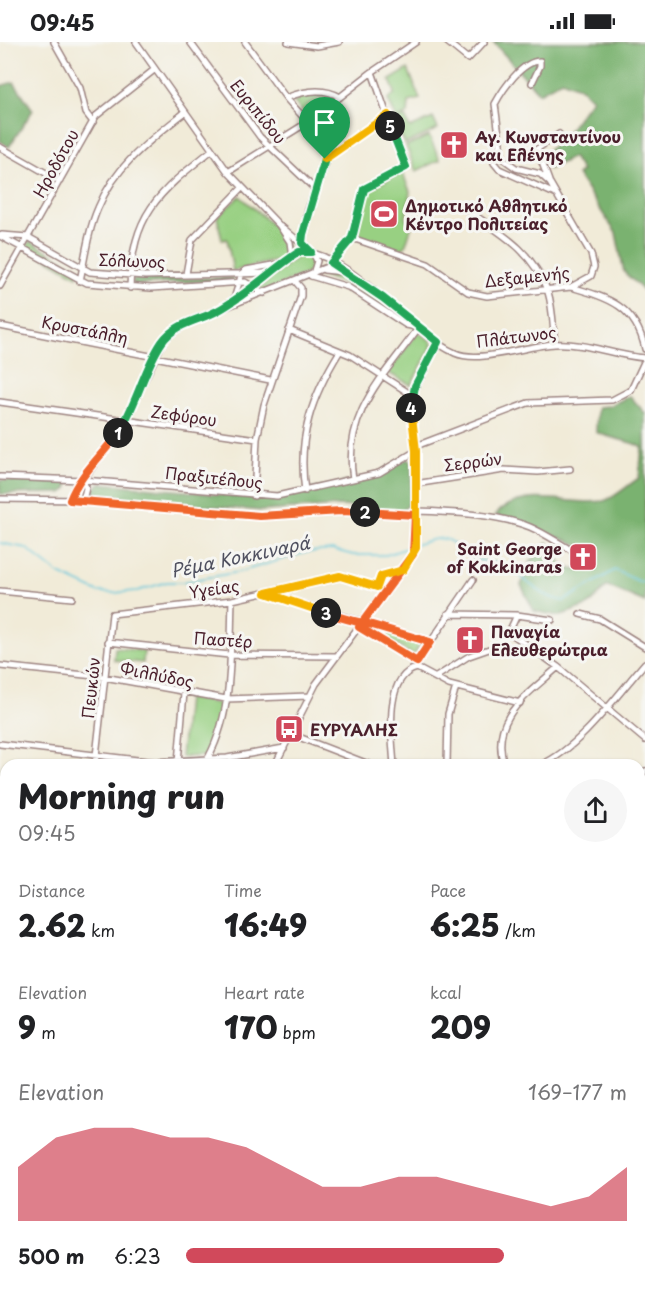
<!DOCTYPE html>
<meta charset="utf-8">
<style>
:root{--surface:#fff;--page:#f6f6f6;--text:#202124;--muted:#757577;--accent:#d1495b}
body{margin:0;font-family:"Playpen Sans",sans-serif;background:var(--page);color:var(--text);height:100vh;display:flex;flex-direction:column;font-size:22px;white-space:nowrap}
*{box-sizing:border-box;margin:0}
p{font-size:20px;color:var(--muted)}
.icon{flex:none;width:33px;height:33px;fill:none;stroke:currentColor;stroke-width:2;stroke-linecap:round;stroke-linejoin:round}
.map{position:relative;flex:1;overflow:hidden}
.sheet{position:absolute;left:0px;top:717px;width:645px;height:532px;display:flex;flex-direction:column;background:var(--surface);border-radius:18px 18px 0 0;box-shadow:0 2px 4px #0004}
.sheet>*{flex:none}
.pin{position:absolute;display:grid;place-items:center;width:51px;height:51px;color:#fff;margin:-62px -26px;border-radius:50% 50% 50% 0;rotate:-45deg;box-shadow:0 0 6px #0007}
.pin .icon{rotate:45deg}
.km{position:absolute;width:30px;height:30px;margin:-15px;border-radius:50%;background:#222;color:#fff;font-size:16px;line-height:30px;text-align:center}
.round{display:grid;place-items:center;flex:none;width:63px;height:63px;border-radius:32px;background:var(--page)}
.headline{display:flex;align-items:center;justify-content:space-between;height:102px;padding:0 18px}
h1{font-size:33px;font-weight:800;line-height:45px}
.stats{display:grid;grid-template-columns:repeat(3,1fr);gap:9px;height:102px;padding:6px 18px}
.stats div{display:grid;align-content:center}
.stats b{font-size:30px;font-weight:800}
.stats small{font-size:16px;font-weight:400}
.stats p{font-size:16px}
.chart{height:168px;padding:12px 18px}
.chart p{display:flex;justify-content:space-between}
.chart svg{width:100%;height:108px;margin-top:6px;fill:var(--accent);opacity:.7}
ul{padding:0 18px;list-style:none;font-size:20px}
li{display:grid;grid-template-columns:96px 72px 1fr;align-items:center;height:45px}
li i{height:15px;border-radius:8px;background:var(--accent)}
.status{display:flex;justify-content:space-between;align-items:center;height:42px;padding:0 30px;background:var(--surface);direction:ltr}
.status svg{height:16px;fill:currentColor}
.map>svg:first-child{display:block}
.green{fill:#98d082;stroke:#717856;stroke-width:1.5}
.forest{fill:#7ab270;stroke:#62684e;stroke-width:1.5}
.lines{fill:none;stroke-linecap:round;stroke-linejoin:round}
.stream{stroke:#5fc6db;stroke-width:1.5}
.minor-casing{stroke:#9e8582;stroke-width:8}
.minor{stroke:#fff;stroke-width:5}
.split-1-casing{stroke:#fff;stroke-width:12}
.split-2-casing{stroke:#fff;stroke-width:12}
.split-3-casing{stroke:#fff;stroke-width:12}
.split-4-casing{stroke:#fff;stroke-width:12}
.split-5-casing{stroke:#fff;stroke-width:12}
.split-6-casing{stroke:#fff;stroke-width:12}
.split-1{stroke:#22a559;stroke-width:8}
.split-2{stroke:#f0652b;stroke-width:8}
.split-3{stroke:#f0652b;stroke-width:8}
.split-4{stroke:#f5b400;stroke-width:8}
.split-5{stroke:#22a559;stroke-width:8}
.split-6{stroke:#f5b400;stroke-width:8}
.labels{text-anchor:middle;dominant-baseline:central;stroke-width:6;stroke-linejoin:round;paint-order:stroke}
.street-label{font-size:16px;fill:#4a1f2b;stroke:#f6f6f2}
.poi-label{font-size:16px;font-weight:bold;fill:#4a1f2b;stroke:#f6f6f2;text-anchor:start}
.water-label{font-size:18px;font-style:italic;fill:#505160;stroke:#f6f6f2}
</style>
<div class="status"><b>09:45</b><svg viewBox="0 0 49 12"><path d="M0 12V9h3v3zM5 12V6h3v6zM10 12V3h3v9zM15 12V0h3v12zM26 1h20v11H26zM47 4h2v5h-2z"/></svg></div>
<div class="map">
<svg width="645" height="1249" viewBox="0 0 645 1249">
<rect width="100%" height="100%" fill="#f6f6f2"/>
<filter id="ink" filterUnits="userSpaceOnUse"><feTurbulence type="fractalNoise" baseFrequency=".0167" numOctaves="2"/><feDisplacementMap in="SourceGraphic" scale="12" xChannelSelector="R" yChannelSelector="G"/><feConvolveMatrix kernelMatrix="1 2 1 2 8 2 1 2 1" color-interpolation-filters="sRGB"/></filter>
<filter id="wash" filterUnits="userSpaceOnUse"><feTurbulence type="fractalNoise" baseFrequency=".008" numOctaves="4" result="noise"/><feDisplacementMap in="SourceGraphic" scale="24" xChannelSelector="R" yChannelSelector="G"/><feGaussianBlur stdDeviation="1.35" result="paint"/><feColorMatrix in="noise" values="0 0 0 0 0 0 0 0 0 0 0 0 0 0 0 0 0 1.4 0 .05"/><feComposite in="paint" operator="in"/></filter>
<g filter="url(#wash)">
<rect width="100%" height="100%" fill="#f1ebd8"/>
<path class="green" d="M 408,27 L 420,57 L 409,60 L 408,72 L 397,77 L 388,58 L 395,51 L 390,38 Z
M 327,52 L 331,58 L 308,76 L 294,60 L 304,53 Z
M 405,75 L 410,86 L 433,76 L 438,87 L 405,102 L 394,79 Z
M 429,94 L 440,118 L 416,129 L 406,104 Z
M 402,130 L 410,149 L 406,177 L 413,180 L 405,205 L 399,208 L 358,195 C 362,151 363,149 402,130 Z
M 240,154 C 254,168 295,196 287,216 L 233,229 L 227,197 L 222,198 L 217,175 Z
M 30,199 L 80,228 L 77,234 L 26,205 Z
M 301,211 L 313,217 L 310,230 L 264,250 L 259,246 Z
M 326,231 L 346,233 L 406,278 L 404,280 L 347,242 L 319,233 Z
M 418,290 L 431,299 L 432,304 L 411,343 L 388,331 Z
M 366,584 L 419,600 L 420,602 L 415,612 L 411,612 Z
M 115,606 L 144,609 L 143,621 L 114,618 Z
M 187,656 L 221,662 L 220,674 L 205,714 L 181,715 Z
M 90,1244 L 184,1244 L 183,1249 L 90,1249 Z"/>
<path class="forest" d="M 493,0 L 645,0 L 645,250 L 624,230 L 616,191 L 577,133 L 582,129 L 573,115 L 549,127 L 548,108 L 564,94 L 592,57 L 581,46 L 562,38 L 539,51 Z
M 14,40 L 33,68 L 9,105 L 0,99 L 0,44 Z
M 233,236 L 233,238 L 133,243 L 133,237 Z
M 630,354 L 645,371 L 645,560 L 607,544 L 589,563 L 559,574 L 534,569 L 521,543 L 530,520 L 548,500 C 553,506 556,516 561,521 C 572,532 593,529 598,514 C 590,504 512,478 495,473 C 523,443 567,464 603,459 C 614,457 629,442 639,436 L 642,405 C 627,398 611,397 596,390 L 597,365 L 609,364 Z
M 407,417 L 412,420 L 411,461 L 403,468 L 340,464 L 262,469 L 100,454 L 95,452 L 94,447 L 100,441 L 267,457 L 375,434 Z
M 0,438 L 69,441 L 67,447 L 62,451 L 0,452 Z"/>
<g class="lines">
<path class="stream" d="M 0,501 L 26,506 L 59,532 L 98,550 L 113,551 L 137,549 L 167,540 L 182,540 L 239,530 L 308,510 L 334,508 L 353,513 L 386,513 L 410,505
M 415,503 C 452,490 445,498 473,516 C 482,521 492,518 500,522 C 524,532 535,554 564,559 L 615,528 L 638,539 L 645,540"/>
</g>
</g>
<g filter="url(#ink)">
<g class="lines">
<g class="minor-casing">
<path id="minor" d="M 54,0 L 80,46 L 86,71 L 93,80
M 136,0 L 228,130 L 279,183 L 290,200 L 292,215
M 190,0 L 260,95 L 316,148
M 245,0 L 286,56 L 314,87 L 325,108 L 325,123 L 308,168 L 302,201
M 288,0 L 317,4 L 339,0
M 447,0 L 468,17 L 484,0
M 286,56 C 303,49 323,45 340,55
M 0,105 L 60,139
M 325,116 L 388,73
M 494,121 L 499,127 L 555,152
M 228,130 L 308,80 L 372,30 L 416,0
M 549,139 L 537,107 L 559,92
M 467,168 C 502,192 532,208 548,250 C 553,266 553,285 555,302
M 283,186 L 310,209
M 2,193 L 28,195 L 90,230 L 145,234 L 271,231
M 0,194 L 87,241 L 151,246 L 245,240 L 264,251
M 352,196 L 428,222 L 468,250 L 487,254 L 571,245 L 591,234 L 594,225 L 591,212 L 550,141 L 540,132 L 516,126 L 502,116 L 495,62 C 503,47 522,19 540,19 L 540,24 L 532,41
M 324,228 L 344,230
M 186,232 L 192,198 L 242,146
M 313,232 L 317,219 L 314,213
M 311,234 L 348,245 L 406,283 L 417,285
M 80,239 C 85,215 88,189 98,166 C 115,124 150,98 184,71
M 0,244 L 96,74 L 154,28
M 571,245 C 609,256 636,264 645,307
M 130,246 C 132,172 157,152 212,108
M 234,257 L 242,231 L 246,228 L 284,221
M 223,265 C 234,257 299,210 304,209 C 359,218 405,288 455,311 C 480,322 527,303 555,302 C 586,300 614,314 645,316
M 0,284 L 270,338
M 289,288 L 350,313 L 412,353
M 0,360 L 257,397
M 416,404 L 528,361 L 612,358 L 631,348 L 645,318
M 0,435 L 83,438 L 277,454 L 379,431 L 416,409
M 353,437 C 342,372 384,334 419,285
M 83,438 L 121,386 L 165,296 L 188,280 L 327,225 L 352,196 L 364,147 L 405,126 L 406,120 C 392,91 383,60 372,30
M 415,442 L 504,428 L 538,430 L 570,427
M 305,449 C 297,395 312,354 340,309
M 254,454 L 257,397 L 264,363 L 301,254 L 301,246 L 295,239
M 0,457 L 83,458 L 260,474 L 341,469 L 415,473
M 70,458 L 75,444 L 83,438 L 86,446 L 83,458
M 415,469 C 450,470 498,472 530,485 C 544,491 557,500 571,508
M 377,545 L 381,534 L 403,528
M 0,549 L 72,556
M 266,551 L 430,600
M 448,572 L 517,573 L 552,578
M 580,572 L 600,577 L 645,605
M 517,573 L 509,590 L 558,625 L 645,698
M 359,585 L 417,620 L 417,626 L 449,643 L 520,661
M 108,600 L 229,613 L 336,614
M 417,620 L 473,538
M 0,624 L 104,635 L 226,657 L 309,654
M 436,635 L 469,614 L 489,607
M 291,692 L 371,723
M 0,702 L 155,720 L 227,716 L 284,706
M 178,720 L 184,651
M 95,723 L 112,572 L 232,558 L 340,534 L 387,549
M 204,723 C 234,675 230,613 232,558
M 275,723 L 316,642 L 413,512 L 416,409 L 412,382 L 412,353 L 438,300
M 394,723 C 392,696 383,634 417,626
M 447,723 L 448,672 L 456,645
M 504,723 C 489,675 528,653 558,625
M 541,723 C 581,705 616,654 645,621
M 639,733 L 645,729
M 0,780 L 6,781
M 639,784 L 645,779
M 0,855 L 6,856
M 0,895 L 6,896
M 0,945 L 6,946
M 639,997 L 645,996
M 0,1022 L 6,1022
M 0,1102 L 6,1103
M 639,1174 L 645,1176
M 0,1231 L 6,1163
M 356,1244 L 359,1249
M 509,1244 L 523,1249
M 84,1249 L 85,1244
M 188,1249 L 188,1244
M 278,1249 L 278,1244
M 456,1249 L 456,1244
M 640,1249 L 645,1228"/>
</g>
<use href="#minor" class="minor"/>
</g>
</g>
<g class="lines" filter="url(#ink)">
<g class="split-1-casing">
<path id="split-1" d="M 118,391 C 137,363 143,328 162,300 C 175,281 198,279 217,269 C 247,253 271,228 299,210 L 311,210 L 302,201 L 303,192 L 325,117"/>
</g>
<g class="split-2-casing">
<path id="split-2" d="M 118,391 C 103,413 79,433 70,458 L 260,474 L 341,469 L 365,470"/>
</g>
<g class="split-3-casing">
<path id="split-3" d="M 326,571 C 340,575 355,580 369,582 L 430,600 L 417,620 L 359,585 L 362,581 L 413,512 L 415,473 L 365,470"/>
</g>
<g class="split-4-casing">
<path id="split-4" d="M 326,571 L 266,551 L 340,534 L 377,545 L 381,534 L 403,528 L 416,506 L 416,409 L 411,366"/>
</g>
<g class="split-5-casing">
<path id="split-5" d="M 390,84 L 406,125 L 364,147 L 352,196 L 331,221 L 383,256 L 438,300 L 415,344 L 411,366"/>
</g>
<g class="split-6-casing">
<path id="split-6" d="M 325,117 L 388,73 L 390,84"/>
</g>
<use href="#split-1" class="split-1"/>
<use href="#split-2" class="split-2"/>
<use href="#split-3" class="split-3"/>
<use href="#split-4" class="split-4"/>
<use href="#split-5" class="split-5"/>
<use href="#split-6" class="split-6"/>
</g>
<defs>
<g id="church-square" transform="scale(1.5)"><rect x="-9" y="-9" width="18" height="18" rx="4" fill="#d1495b" stroke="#f6f6f2"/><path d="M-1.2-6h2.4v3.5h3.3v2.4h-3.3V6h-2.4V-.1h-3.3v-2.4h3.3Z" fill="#fff"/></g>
<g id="stadium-square" transform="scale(1.5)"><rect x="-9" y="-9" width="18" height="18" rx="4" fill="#d1495b" stroke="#f6f6f2"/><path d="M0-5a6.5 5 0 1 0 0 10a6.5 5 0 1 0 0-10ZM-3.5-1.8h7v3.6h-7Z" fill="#fff"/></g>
<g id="bus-square" transform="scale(1.5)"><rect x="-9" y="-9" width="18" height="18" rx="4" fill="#d1495b" stroke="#f6f6f2"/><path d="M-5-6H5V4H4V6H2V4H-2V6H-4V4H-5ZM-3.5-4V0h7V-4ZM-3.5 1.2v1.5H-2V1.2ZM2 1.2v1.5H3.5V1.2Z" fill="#fff"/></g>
</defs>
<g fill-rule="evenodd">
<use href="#church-square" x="454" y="103"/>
<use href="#stadium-square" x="384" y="172"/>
<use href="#church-square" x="583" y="515"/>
<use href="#church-square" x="470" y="598"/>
<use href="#bus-square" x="289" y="687"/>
</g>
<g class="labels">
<g class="street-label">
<text transform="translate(259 69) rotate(51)">Ευριπίδου</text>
<text transform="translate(55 121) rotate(-61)">Ηροδότου</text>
<text transform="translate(132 218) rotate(2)">Σόλωνος</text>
<text transform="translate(527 234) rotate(-6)">Δεξαμενής</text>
<text transform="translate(85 287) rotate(11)">Κρυστάλλη</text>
<text transform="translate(516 294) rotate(-7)">Πλάτωνος</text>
<text transform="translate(184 373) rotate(8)">Ζεφύρου</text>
<text transform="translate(473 419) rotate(-7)">Σερρών</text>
<text transform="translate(214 435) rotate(6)">Πραξιτέλους</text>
<text transform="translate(214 546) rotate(-8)">Υγείας</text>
<text transform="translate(223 597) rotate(4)">Παστέρ</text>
<text transform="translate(157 632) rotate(11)">Φιλλύδος</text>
<text transform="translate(90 646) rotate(-84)">Πευκών</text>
</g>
<g class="poi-label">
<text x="475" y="94">Αγ. Κωνσταντίνου<tspan x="475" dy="18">και Ελένης</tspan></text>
<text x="405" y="163">Δημοτικό Αθλητικό<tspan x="405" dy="18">Κέντρο Πολιτείας</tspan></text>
<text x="562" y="506" text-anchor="end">Saint George<tspan x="562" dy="18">of Kokkinaras</tspan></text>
<text x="491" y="589">Παναγία<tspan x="491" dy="18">Ελευθερώτρια</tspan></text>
<text x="310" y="687">ΕΥΡΥΑΛΗΣ</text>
</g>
<g class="water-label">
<text transform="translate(240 514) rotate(-12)">Ρέμα Κοκκιναρά</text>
</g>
</g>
</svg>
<div class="pin" style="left:325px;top:117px;background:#1e9e55"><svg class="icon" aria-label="arrive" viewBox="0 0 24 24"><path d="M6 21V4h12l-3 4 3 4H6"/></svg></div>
<b class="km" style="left:118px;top:391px">1</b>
<b class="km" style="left:365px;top:470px">2</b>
<b class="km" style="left:326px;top:571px">3</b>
<b class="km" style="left:411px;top:366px">4</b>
<b class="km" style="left:390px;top:84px">5</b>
<section class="sheet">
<div class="headline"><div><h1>Morning run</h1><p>09:45</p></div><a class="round"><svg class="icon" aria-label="share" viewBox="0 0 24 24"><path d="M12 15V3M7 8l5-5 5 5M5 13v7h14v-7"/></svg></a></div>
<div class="stats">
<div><p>Distance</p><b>2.62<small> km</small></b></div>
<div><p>Time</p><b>16:49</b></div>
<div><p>Pace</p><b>6:25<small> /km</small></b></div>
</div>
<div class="stats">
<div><p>Elevation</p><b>9<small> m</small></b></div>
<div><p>Heart rate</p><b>170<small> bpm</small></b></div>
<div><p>kcal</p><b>209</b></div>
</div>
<div class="chart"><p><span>Elevation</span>169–177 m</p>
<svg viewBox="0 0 160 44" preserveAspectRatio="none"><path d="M0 44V22L10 10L20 6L30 6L40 10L50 10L60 14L70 22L80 30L90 30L100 26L110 26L120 30L130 34L140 38L150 34L160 22V44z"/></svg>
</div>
<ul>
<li><b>500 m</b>6:23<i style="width:72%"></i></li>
</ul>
</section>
</div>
